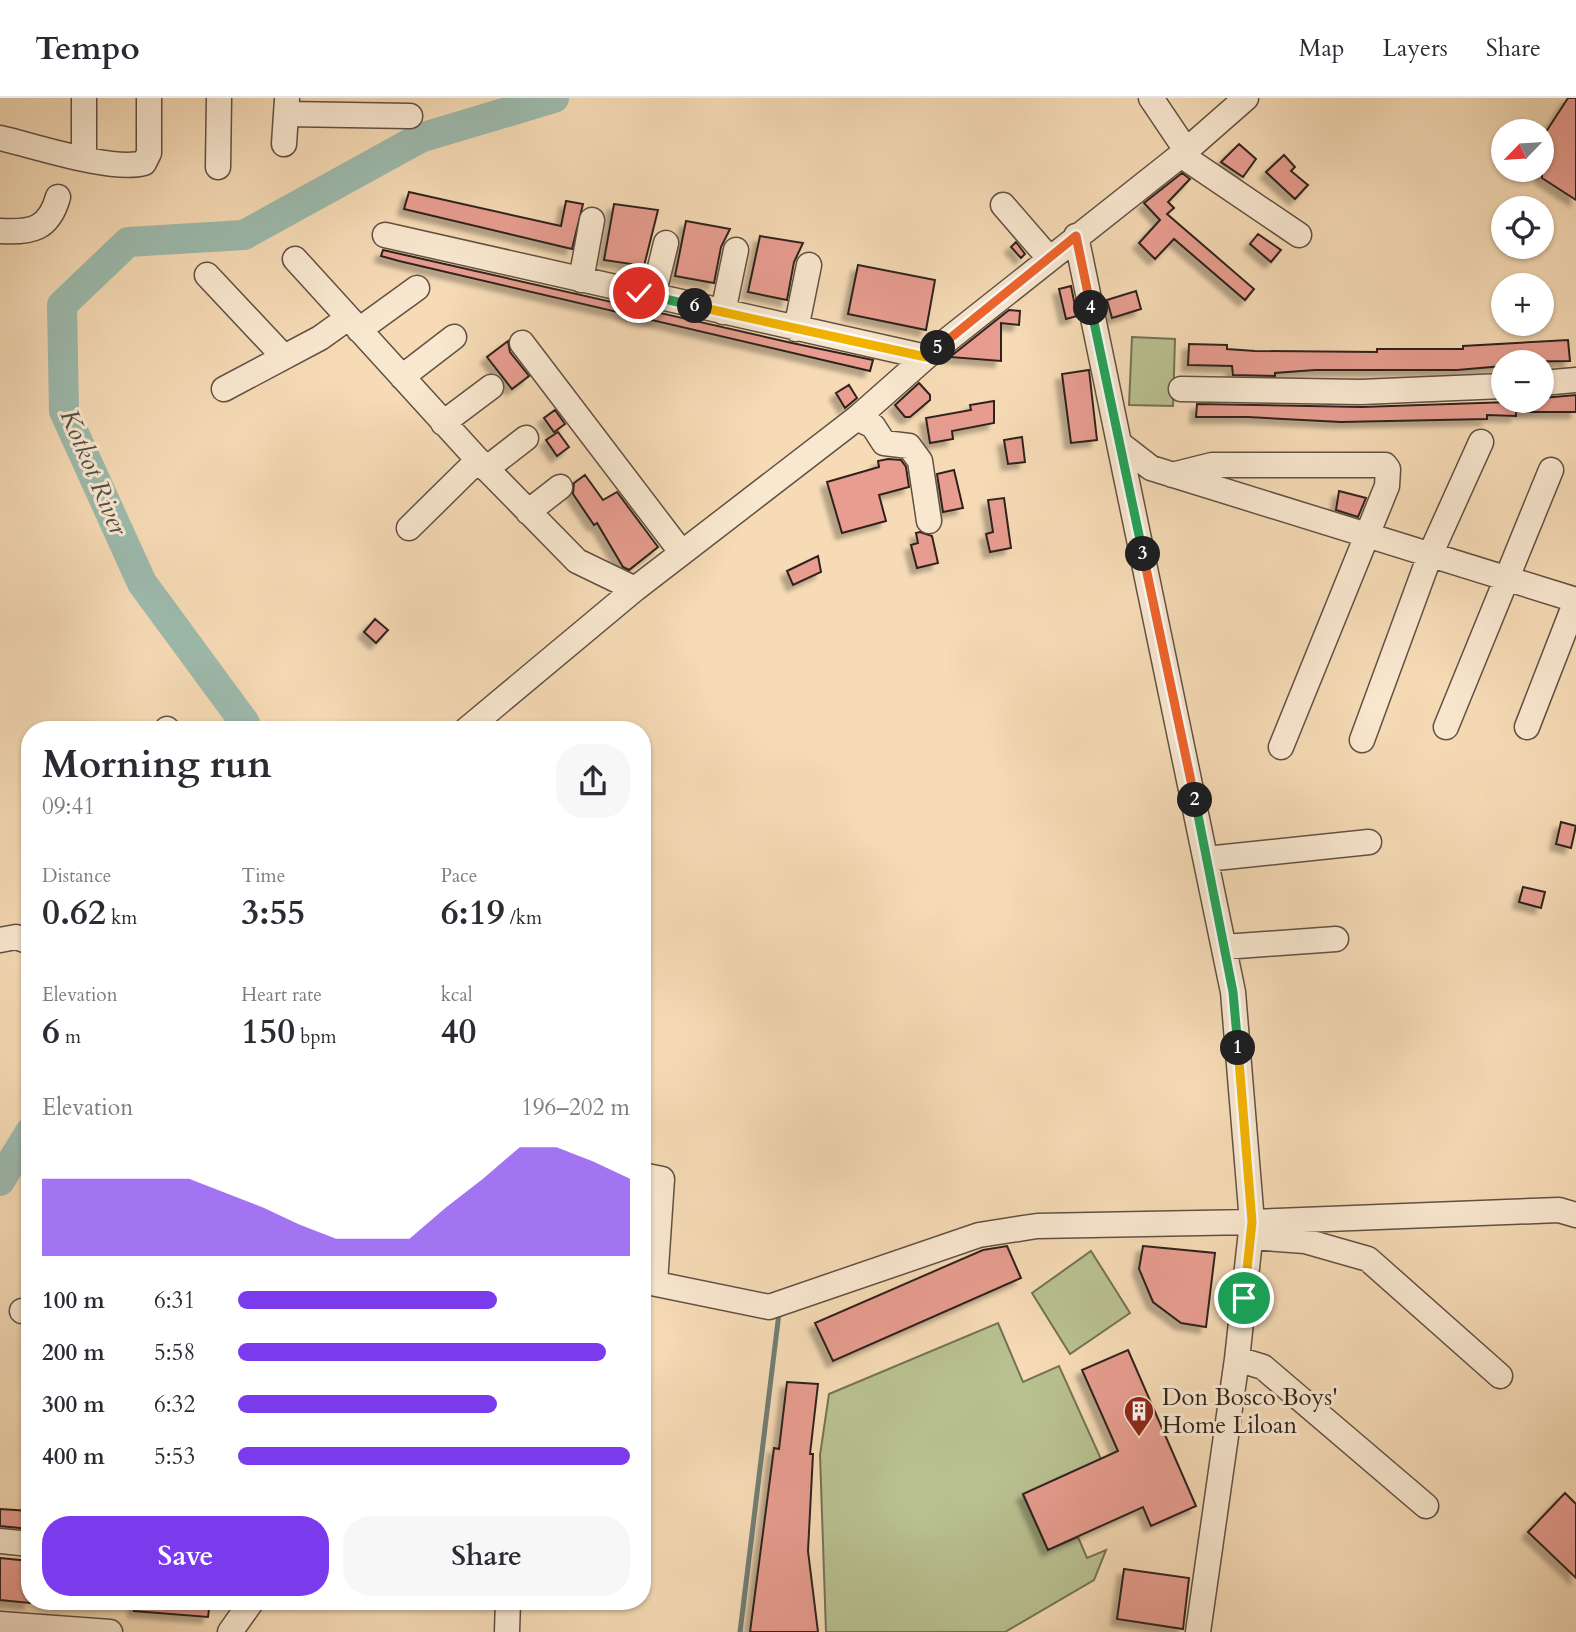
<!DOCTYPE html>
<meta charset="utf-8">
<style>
:root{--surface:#fff;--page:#f7f7f7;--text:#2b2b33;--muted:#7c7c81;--line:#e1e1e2;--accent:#7c3aed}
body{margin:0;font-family:Cardo,serif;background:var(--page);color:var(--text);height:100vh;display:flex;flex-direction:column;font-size:26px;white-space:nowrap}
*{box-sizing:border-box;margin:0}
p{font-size:23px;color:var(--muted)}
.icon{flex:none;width:38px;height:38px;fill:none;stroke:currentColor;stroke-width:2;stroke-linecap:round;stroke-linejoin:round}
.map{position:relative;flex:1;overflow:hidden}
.side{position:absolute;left:21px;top:623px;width:630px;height:889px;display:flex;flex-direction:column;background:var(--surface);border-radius:28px;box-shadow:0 2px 5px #0004}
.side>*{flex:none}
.needle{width:46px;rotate:245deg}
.tools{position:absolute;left:1491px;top:21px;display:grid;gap:14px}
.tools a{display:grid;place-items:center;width:63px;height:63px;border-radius:50%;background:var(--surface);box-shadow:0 2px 5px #0004;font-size:35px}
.pin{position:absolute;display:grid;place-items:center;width:60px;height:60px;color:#fff;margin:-30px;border:4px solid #fff;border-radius:50%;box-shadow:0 2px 7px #0007}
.km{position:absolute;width:35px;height:35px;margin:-18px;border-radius:50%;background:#222;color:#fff;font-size:19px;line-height:35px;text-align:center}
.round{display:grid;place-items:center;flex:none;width:74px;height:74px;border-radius:28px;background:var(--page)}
.overview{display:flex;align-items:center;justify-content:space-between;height:119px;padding:0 21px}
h1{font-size:38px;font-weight:600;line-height:52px}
.metrics{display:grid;grid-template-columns:repeat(3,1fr);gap:10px;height:119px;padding:7px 21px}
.metrics div{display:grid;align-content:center}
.metrics b{font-size:35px;font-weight:600}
.metrics small{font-size:19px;font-weight:400}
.metrics p{font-size:19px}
.chart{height:196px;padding:14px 21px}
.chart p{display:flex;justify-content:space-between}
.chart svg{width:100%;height:126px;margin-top:7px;fill:var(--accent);opacity:.7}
.action{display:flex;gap:14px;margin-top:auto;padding:14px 21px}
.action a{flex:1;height:80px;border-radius:28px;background:var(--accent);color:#fff;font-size:28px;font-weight:600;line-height:80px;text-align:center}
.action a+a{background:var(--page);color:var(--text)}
ul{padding:0 21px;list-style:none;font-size:23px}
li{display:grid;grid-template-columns:112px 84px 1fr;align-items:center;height:52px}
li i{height:18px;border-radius:9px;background:var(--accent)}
header{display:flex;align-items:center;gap:42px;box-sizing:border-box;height:98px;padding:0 35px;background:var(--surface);border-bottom:2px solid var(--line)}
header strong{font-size:33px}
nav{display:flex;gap:38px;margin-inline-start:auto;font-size:24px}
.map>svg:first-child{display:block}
.green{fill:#b9c191;stroke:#747257;stroke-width:2}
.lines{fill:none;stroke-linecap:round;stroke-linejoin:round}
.stream{stroke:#717e74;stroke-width:5}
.river{stroke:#9dbbae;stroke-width:30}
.building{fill:#e89d90;stroke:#2f231d;stroke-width:2;filter:url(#shadow)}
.minor-casing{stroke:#615143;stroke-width:27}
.minor{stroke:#f9e8d0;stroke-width:24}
.split-1-casing{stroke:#fff;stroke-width:14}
.split-2-casing{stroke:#fff;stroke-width:14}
.split-3-casing{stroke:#fff;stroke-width:14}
.split-4-casing{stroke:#fff;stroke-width:14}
.split-5-casing{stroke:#fff;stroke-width:14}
.split-6-casing{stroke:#fff;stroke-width:14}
.split-7-casing{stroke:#fff;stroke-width:14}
.split-1{stroke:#f5b400;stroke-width:9}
.split-2{stroke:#22a559;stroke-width:9}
.split-3{stroke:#f0652b;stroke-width:9}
.split-4{stroke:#22a559;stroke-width:9}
.split-5{stroke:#f0652b;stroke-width:9}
.split-6{stroke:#f5b400;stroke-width:9}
.split-7{stroke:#22a559;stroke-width:9}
.labels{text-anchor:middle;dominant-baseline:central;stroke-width:6;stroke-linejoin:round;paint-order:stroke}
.poi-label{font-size:24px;fill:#2f231d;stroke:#f9e8d0;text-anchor:start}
.water-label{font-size:26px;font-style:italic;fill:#505148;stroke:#f9e8d0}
</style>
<header>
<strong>Tempo</strong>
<nav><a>Map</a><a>Layers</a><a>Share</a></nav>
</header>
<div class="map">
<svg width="1576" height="1534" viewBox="0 0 1576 1534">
<defs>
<filter id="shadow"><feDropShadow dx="-6" dy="6" stdDeviation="2" flood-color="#0004"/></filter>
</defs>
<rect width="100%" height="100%" fill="#f6dbb6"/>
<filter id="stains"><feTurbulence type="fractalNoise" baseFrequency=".00286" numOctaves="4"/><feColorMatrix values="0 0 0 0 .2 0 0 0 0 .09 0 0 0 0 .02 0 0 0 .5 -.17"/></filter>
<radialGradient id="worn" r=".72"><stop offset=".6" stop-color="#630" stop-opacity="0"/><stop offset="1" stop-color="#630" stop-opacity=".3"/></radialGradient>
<path class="green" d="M 1132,239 L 1175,241 L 1173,308 L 1129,307 Z
M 1091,1153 L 1130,1215 L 1070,1256 L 1032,1195 Z
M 998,1225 L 1023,1284 L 1059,1268 L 1101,1361 L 1023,1397 L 1048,1452 L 1078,1439 L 1087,1460 L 1106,1452 L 1094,1482 L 1005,1534 L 826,1534 L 820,1357 L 829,1296 Z"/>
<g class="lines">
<path class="stream" d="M 740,1534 L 779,1215"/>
<path class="river" d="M 245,632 L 245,625 L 142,485 L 64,313 L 62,207 L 128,144 L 244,137 L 420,40 L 554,0
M 0,1083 L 30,1034"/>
</g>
<path class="building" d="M 1568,0 L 1576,0 L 1576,102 L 1542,80 L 1542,40 Z
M 1239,46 L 1256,61 L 1243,79 L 1221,64 Z
M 1284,57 L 1295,69 L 1291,73 L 1308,87 L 1295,101 L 1266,74 Z
M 1182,75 L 1190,81 L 1168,104 L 1174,110 L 1167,116 L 1254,191 L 1245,202 L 1174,141 L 1155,161 L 1139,145 L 1160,122 L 1144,105 Z
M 409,94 L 561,128 L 566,103 L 583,106 L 572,151 L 404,111 Z
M 614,106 L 658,112 L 644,168 L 604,162 Z
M 686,123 L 730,131 L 721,149 L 714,185 L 675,178 Z
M 1258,136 L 1281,152 L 1271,164 L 1250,146 Z
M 760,138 L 803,145 L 794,164 L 787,202 L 748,194 Z
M 1016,144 L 1025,156 L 1021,160 L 1011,149 Z
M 383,152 L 792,245 L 873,262 L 870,273 L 399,163 L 381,158 Z
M 858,167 L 935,182 L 926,232 L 848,216 Z
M 1071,188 L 1077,218 L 1066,221 L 1059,191 Z
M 1136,193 L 1141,211 L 1112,220 L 1107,202 Z
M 1009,212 L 1020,213 L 1019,227 L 1001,225 L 1001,263 L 950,259 Z
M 1568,242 L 1570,263 L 1503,264 L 1503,268 L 1457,272 L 1315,272 L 1275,275 L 1275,278 L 1233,277 L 1232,268 L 1188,267 L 1189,246 L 1227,247 L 1227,251 L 1255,253 L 1377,254 L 1377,251 L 1463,251 L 1463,248 Z
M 508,243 L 510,254 L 529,278 L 512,291 L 487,259 Z
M 1089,272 L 1097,342 L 1071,345 L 1062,276 Z
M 919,285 L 930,297 L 930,302 L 910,319 L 905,319 L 895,307 Z
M 849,287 L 857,300 L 845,310 L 836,295 Z
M 1576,297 L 1576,314 L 1516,314 L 1516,318 L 1487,317 L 1487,321 L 1341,324 L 1248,319 L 1196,319 L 1197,306 L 1362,309 L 1542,303 L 1542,300 Z
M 994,303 L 994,325 L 952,333 L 953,341 L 930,345 L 926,320 L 971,312 L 970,307 Z
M 555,312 L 565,326 L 554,334 L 544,320 Z
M 558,334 L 569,349 L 557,358 L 546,342 Z
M 1022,339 L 1025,364 L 1008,366 L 1004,342 Z
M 888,361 L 901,362 L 906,369 L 909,389 L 879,397 L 886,423 L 842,435 L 827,384 L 879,369 L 878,363 Z
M 954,372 L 963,410 L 943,414 L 937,376 Z
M 585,377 L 603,402 L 617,394 L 658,449 L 629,472 L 623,469 L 597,425 L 594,427 L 573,396 L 574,385 Z
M 1339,393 L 1366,400 L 1358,419 L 1336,412 Z
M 1004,400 L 1011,450 L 990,454 L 986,436 L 993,434 L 988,402 Z
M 920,434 L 932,438 L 938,465 L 917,470 L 911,447 L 918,445 L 916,435 Z
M 818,458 L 821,474 L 793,487 L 787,473 Z
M 375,521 L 388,532 L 376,545 L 364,534 Z
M 1561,724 L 1576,728 L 1571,750 L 1556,746 Z
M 1523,789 L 1545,794 L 1541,810 L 1519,804 Z
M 1007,1148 L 1021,1180 L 833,1263 L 815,1225 L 983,1152 Z
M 1143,1148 L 1215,1155 L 1206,1229 L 1181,1225 L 1153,1204 L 1139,1171 Z
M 1128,1252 L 1196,1408 L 1151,1428 L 1143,1409 L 1048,1452 L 1023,1396 L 1118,1353 L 1082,1272 Z
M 787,1284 L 818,1286 L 810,1356 L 813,1356 L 808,1453 L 818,1534 L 750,1534 L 774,1350 L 779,1351 Z
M 1565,1395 L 1576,1406 L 1576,1480 L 1528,1434 Z
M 0,1411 L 30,1413 L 30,1431 L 0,1428 Z
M 0,1460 L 30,1463 L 30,1505 L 0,1502 Z
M 1124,1471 L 1189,1480 L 1183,1531 L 1117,1521 Z
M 135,1503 L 210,1503 L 208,1519 L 134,1513 Z"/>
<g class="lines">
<g class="minor-casing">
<path id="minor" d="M 1151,0 L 1186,52
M 287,16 L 410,18
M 0,40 C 35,48 112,74 144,65 L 149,55 L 149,0
M 284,46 L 287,1
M 1181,57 L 1299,137
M 84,60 L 84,0
M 218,69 L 219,0
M 1003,107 L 1049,160
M 0,133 C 32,135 49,131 58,99
M 385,137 L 926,259
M 1076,138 L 1233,894 L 1252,1124 L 1237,1261 L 1198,1534
M 295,161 L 478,362 L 577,463 L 635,491
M 207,177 L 284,259
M 581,182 L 592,122
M 653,198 L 666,145
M 723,214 L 736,152
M 796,231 L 809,167
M 359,232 L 417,190
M 522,245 L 682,455
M 402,279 L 454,239
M 1542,285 L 1576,282
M 224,291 L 320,240 L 348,220
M 1181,291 L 1361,294 L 1503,288
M 857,320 L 873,328 L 884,345 L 909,348 L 920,363 L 929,423
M 443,325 L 491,289
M 1120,346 L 1151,370 L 1576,502
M 486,371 L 526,340
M 1172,377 L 1212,367 L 1385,367 L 1388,371 L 1387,388 L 1281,649
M 528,414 L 560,389
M 409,430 L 478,362
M 1446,629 L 1551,372
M 1527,629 L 1576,503
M 167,632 L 167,631
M 466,632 L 635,491 L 857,320 L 926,259 L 1181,57 L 1246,0
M 1362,642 L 1430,457 L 1481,344
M 1206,761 L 1369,744
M 0,842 L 16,839 L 30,844
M 1224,849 L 1336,841
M 642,1077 L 662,1081 L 655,1185
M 1251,1139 L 1305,1143 L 1368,1161 L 1500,1278
M 642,1183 L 769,1209 L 979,1137 L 1037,1128 L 1252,1124 L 1559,1112 L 1576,1117
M 22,1213 L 30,1213
M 1237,1261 L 1263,1269 L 1426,1408
M 0,1443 L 30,1446
M 0,1526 L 110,1534
M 230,1534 L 252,1503
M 507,1534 L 508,1503"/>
</g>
<use href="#minor" class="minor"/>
</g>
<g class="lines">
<g class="split-1-casing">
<path id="split-1" d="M 1238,950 L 1252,1124 L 1244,1200"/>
</g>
<g class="split-2-casing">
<path id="split-2" d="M 1195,702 L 1233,894 L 1238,950"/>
</g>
<g class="split-3-casing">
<path id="split-3" d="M 1143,456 L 1195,702"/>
</g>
<g class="split-4-casing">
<path id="split-4" d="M 1091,210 L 1143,456"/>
</g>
<g class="split-5-casing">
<path id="split-5" d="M 938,250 L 1076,138 L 1091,210"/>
</g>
<g class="split-6-casing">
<path id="split-6" d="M 695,208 L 926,259 L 938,250"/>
</g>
<g class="split-7-casing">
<path id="split-7" d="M 639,195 L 695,208"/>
</g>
<use href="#split-1" class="split-1"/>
<use href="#split-2" class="split-2"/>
<use href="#split-3" class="split-3"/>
<use href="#split-4" class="split-4"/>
<use href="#split-5" class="split-5"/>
<use href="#split-6" class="split-6"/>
<use href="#split-7" class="split-7"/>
</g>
<defs>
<g id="building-pin" transform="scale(1.575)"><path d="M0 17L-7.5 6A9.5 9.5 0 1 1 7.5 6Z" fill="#8f2418" stroke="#f9e8d0"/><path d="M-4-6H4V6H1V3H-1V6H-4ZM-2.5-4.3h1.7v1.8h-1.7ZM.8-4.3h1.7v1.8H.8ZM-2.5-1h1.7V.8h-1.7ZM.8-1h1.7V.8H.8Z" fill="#fff"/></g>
</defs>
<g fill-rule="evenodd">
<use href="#building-pin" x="1139" y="1313"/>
</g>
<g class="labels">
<g class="poi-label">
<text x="1162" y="1299">Don Bosco Boys'<tspan x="1162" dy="28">Home Liloan</tspan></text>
</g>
<g class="water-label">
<text transform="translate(94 374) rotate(67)">Kotkot River</text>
</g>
</g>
<rect width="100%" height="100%" filter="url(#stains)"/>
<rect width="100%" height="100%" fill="url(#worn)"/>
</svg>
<div class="tools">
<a><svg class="needle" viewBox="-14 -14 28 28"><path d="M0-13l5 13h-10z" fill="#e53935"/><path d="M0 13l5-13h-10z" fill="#7c7c81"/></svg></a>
<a><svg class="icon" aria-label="locate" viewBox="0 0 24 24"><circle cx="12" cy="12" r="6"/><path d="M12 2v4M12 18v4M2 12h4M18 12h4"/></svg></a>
<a>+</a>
<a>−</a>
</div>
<div class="pin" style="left:1244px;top:1200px;background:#1e9e55"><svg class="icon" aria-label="arrive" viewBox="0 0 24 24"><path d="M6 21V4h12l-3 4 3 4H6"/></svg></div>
<div class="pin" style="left:639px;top:195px;background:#d93025"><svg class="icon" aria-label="check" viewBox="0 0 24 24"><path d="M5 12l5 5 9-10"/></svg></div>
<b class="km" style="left:1238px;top:950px">1</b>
<b class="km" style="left:1195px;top:702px">2</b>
<b class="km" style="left:1143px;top:456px">3</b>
<b class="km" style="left:1091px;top:210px">4</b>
<b class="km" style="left:938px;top:250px">5</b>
<b class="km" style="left:695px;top:208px">6</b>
<section class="side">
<div class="overview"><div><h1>Morning run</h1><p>09:41</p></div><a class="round"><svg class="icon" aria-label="share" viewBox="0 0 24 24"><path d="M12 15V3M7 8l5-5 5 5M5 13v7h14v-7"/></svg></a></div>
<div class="metrics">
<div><p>Distance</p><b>0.62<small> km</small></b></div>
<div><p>Time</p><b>3:55</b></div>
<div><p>Pace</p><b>6:19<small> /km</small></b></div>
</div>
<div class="metrics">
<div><p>Elevation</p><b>6<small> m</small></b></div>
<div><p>Heart rate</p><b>150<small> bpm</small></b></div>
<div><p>kcal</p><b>40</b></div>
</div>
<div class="chart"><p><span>Elevation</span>196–202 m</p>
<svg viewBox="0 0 160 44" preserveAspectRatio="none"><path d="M0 44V17L10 17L20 17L30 17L40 17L50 22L60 27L70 33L80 38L90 38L100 38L110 27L120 17L130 6L140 6L150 11L160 17V44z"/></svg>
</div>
<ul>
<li><b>100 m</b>6:31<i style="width:66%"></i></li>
<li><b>200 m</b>5:58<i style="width:94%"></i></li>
<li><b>300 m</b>6:32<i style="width:66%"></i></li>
<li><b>400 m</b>5:53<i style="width:100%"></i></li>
</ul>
<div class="action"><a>Save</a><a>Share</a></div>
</section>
</div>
